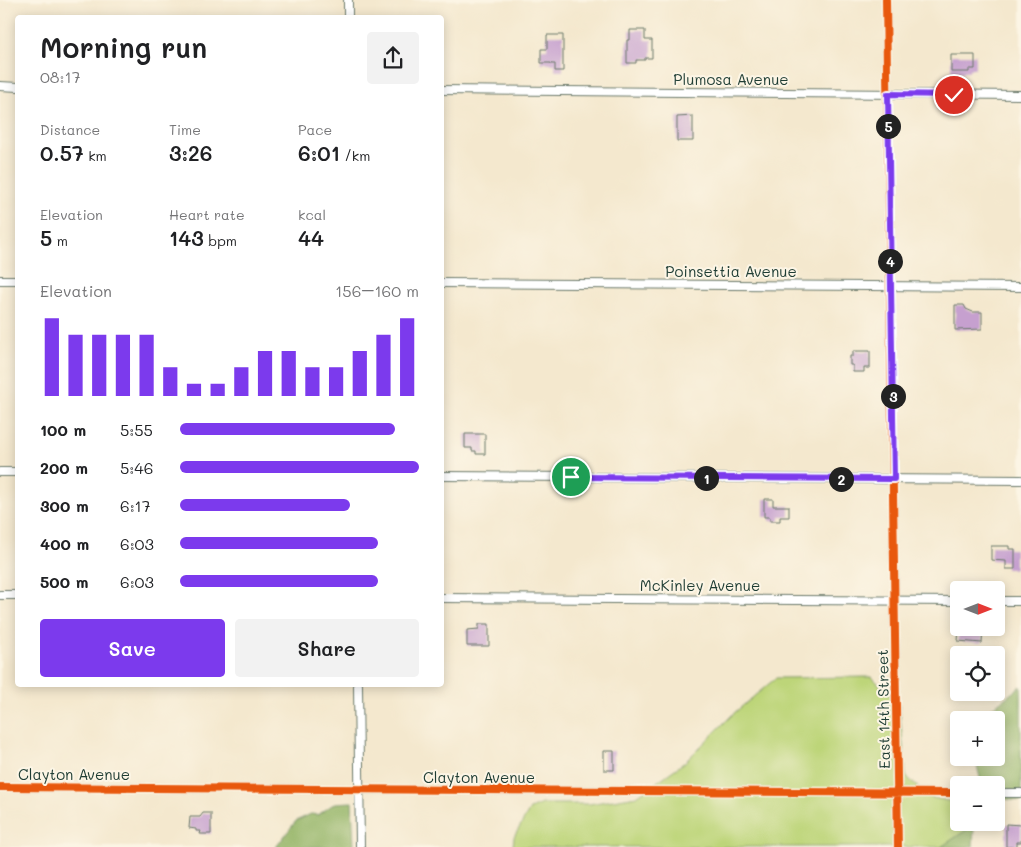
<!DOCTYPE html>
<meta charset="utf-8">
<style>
:root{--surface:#fff;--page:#f2f2f2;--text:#202124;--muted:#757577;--accent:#7c3aed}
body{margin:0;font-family:Mali,sans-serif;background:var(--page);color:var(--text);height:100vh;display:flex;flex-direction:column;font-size:19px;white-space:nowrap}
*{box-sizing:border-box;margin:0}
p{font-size:16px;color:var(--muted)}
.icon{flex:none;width:28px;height:28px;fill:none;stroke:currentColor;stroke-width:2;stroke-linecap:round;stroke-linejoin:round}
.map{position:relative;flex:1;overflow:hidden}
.drawer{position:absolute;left:15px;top:15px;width:429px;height:672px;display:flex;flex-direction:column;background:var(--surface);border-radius:5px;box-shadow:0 2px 12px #0003}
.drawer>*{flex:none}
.needle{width:32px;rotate:90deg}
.fabs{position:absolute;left:950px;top:581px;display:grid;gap:10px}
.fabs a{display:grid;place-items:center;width:55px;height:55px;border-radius:5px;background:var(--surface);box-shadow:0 2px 12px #0003;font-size:25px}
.pin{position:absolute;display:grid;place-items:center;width:42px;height:42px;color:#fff;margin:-21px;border:2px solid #fff;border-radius:50%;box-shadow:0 1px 5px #0007}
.km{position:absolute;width:25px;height:25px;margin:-12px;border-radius:50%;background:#222;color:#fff;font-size:14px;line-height:25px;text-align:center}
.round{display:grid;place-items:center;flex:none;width:52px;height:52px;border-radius:5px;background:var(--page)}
.overview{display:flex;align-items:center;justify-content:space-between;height:85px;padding:0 25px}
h1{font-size:28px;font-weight:600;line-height:38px}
.stats{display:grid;grid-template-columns:repeat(3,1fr);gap:8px;height:85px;padding:5px 25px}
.stats div{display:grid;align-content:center}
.stats b{font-size:21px;font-weight:600}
.stats small{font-size:14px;font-weight:400}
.stats p{font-size:14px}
.chart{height:140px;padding:10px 25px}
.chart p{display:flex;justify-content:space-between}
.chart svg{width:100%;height:90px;margin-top:5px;stroke:var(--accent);stroke-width:6}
.primary-button{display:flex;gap:10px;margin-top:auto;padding:10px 25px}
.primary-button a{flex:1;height:58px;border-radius:5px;background:var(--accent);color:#fff;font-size:20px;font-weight:600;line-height:58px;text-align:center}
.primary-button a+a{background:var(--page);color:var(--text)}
ul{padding:0 25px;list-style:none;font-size:16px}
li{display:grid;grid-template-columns:80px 60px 1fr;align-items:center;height:38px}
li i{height:12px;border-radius:6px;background:var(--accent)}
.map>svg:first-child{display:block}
.green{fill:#bdd579;stroke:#6e8956}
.forest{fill:#96b669;stroke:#5a7a4e}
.building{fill:#c6a0cf}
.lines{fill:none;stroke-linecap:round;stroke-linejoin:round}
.minor-casing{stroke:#6a796a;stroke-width:10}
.minor{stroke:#fff;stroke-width:8}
.cycleway-casing{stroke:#fcf5e5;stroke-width:11}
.cycleway{stroke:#e8590c;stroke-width:8}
.route-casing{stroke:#fff;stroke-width:10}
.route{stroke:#7c3aed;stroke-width:6}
.labels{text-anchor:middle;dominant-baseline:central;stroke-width:4;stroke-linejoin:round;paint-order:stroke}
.street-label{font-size:15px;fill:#1f3d34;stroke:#fcf5e5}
</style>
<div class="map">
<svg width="1021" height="847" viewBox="0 0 1021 847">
<rect width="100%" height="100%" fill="#fcf5e5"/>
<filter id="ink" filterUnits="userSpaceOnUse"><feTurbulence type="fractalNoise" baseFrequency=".02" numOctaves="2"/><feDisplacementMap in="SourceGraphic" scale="10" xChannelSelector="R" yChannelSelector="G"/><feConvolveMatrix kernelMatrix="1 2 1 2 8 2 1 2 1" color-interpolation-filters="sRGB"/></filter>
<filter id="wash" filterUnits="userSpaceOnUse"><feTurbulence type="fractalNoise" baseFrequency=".0096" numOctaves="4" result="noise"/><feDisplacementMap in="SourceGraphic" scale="20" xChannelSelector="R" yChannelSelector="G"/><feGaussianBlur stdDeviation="1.12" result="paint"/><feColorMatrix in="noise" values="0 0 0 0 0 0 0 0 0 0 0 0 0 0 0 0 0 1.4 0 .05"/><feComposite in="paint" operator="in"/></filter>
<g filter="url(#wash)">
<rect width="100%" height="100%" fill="#f4e8ce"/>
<path class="green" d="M 872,677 L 899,704 L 906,776 L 928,797 L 959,803 L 959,822 L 974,823 L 974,825 L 941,847 L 513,847 L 514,837 L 530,809 L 542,804 L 589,804 L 637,796 L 685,762 L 733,714 L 776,678 Z"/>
<path class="forest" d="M 1021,686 L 1021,801 L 996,798 L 996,785 L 982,785 L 975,758 L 996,758 L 996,720 L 976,720 Z
M 352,802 L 354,847 L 276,847 L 296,821 L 311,814 L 318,815 L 335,803 Z
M 974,825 L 973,847 L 941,847 Z"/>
<g id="blocks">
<path class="building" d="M 630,30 L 645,30 L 645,40 L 652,40 L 652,58 L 645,58 L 645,60 L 636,60 L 636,63 L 627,63 L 627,40 L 630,40 Z
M 547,35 L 563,35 L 563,71 L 555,71 L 555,64 L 551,64 L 551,63 L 541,63 L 541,49 L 547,49 Z
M 951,55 L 975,55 L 975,69 L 969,69 L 969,72 L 951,72 Z
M 693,116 L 693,141 L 677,141 L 677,117 Z
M 955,305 L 964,305 L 966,309 L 973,312 L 982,312 L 982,329 L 955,330 Z
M 853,351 L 870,351 L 870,368 L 864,368 L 864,372 L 853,372 L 853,365 L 850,365 L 850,356 L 853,356 Z
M 465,434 L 485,434 L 485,454 L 476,454 L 476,451 L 472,451 L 472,448 L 465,448 Z
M 764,499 L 773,499 L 773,506 L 789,506 L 789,517 L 780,517 L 780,521 L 770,521 L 770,517 L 764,517 Z
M 991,546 L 1009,546 L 1009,549 L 1015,549 L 1015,569 L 1006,569 L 1006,561 L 991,560 Z
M 479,624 L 489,624 L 489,646 L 467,646 L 467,630 L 479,629 Z
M 959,628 L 983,628 L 982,643 L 958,641 Z
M 604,751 L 614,751 L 614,770 L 604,770 Z
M 203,813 L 211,813 L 211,834 L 200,834 L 201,831 L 196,831 L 196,829 L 189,828 L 190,817 L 200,817 Z
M 1006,824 L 1021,825 L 1021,842 L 1017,842 L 1017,847 L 1006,847 Z"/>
</g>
</g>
<g filter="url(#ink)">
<use href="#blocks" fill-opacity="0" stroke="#6a796a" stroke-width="1"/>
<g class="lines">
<g class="minor-casing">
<path id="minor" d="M 348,0 L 348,18
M 886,0 L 898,847
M 0,86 L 18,87
M 441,90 L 1021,95
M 0,280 L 18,280
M 441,283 L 1021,287
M 0,472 L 18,472
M 441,476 L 1021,480
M 0,595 L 18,595
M 441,598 L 959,601
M 996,601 L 1021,601
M 358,685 L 360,847
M 0,787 L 959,793
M 996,793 L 1021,793"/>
</g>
<use href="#minor" class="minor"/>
<g class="cycleway-casing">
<path id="cycleway" d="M 886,0 L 898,847
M 0,787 L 959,793"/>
</g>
<use href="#cycleway" class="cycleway"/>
</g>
</g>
<g class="lines" filter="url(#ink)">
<g class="route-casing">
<path id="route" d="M 571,477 L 894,479 L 888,94 L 954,95"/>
</g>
<use href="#route" class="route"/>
</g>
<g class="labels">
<g class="street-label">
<text x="731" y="79">Plumosa Avenue</text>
<text x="731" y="271">Poinsettia Avenue</text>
<text x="700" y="585">McKinley Avenue</text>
<text transform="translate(883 709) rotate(-91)">East 14th Street</text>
<text x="74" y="774">Clayton Avenue</text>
<text x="479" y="777">Clayton Avenue</text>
</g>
</g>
</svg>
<div class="fabs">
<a><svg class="needle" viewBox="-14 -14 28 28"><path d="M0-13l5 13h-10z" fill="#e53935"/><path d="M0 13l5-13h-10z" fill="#757577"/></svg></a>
<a><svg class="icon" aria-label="locate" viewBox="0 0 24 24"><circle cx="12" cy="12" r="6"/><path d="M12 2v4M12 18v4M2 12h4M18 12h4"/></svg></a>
<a>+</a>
<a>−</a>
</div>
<div class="pin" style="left:571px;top:477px;background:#1e9e55"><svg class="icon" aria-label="arrive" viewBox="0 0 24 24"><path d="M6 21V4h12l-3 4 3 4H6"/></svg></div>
<div class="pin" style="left:954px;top:95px;background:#d93025"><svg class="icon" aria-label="check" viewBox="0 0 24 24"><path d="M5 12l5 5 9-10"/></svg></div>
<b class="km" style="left:706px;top:478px">1</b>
<b class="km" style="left:841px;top:479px">2</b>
<b class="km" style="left:893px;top:396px">3</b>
<b class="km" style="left:890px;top:261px">4</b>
<b class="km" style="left:888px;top:126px">5</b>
<section class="drawer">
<div class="overview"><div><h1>Morning run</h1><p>08:17</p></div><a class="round"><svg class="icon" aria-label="share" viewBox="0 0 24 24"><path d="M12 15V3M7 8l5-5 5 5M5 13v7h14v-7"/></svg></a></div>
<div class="stats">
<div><p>Distance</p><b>0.57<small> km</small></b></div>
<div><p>Time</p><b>3:26</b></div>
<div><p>Pace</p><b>6:01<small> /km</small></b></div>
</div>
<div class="stats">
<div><p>Elevation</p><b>5<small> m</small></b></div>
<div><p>Heart rate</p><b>143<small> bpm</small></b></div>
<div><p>kcal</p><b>44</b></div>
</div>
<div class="chart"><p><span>Elevation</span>156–160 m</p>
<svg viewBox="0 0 160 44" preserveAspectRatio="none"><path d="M5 44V6M15 44V14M25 44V14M35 44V14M45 44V14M55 44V30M65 44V38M75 44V38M85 44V30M95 44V22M105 44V22M115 44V30M125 44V30M135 44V22M145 44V14M155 44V6"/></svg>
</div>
<ul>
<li><b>100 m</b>5:55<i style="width:90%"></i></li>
<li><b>200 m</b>5:46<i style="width:100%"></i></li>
<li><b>300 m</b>6:17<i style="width:71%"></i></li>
<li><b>400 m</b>6:03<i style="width:83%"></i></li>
<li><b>500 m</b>6:03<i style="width:83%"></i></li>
</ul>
<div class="primary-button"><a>Save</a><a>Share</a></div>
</section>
</div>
